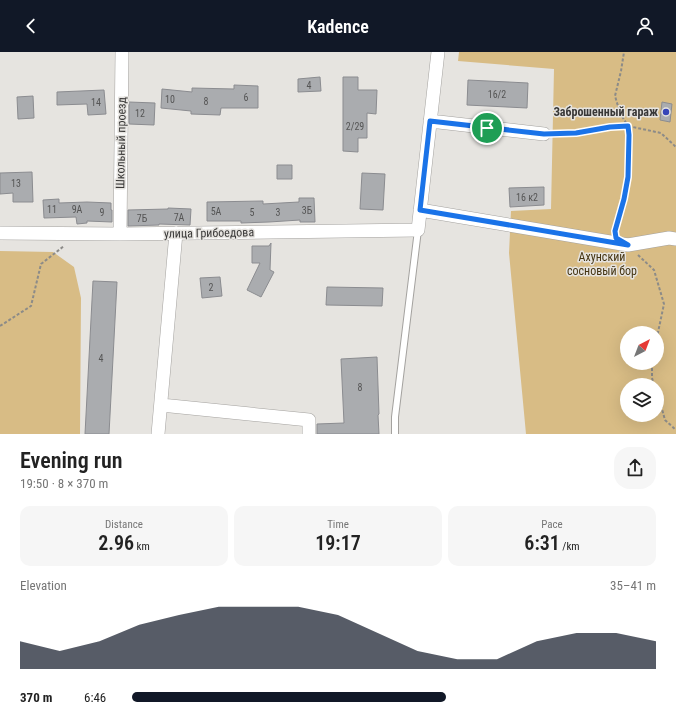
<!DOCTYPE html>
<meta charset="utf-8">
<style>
:root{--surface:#fff;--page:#f6f6f6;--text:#222;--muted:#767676;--accent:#111827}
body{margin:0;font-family:"Roboto Condensed",sans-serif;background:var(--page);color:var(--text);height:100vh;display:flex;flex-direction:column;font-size:15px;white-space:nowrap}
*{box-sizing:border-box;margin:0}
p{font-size:13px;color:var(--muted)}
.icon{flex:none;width:22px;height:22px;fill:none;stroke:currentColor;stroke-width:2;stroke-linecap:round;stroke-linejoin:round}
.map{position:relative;height:382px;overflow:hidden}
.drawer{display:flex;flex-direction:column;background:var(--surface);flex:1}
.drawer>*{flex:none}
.needle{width:26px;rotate:42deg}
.tools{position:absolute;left:620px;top:274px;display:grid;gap:8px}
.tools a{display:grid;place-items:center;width:44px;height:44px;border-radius:50%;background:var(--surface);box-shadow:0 4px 16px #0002;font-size:20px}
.pin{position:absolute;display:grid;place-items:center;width:34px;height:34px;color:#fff;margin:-17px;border:2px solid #fff;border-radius:50%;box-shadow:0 1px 4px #0007}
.round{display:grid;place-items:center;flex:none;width:42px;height:42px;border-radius:16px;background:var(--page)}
.summary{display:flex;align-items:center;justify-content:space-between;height:68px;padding:0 20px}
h1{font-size:22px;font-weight:600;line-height:30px}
.metrics{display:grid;grid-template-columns:repeat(3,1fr);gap:6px;height:68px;padding:4px 20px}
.metrics div{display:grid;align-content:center;border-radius:10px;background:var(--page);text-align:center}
.metrics b{font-size:20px;font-weight:600}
.metrics small{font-size:11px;font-weight:400}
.metrics p{font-size:11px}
.chart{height:112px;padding:8px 20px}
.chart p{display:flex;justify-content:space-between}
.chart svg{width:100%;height:72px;margin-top:4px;fill:var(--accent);opacity:.7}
ul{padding:0 20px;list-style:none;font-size:13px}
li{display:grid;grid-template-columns:64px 48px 1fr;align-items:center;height:30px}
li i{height:10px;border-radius:5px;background:var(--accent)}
header{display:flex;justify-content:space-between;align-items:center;height:52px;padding:0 20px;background:var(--accent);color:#fff;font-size:18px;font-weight:600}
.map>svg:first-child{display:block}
.green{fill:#d8bc85;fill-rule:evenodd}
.building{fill:#aaacaf;stroke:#8b8c90}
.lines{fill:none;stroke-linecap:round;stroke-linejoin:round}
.lane-casing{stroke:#a4a29f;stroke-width:8}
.street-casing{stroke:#a4a29f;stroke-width:14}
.path{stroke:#8c8b88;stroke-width:2;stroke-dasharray:3 2;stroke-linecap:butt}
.lane{stroke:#fff;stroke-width:6}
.street{stroke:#fff;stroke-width:13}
.route-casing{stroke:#fff;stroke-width:8}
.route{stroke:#1a73e8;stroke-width:5}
.poi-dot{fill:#3645b8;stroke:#e6e4e0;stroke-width:1.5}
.labels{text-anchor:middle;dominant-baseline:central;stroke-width:3;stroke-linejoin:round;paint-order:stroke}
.number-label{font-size:10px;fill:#555}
.poi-label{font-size:12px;font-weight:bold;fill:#393837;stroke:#e6e4e0;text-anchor:end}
.street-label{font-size:12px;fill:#393837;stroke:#e6e4e0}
.park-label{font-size:12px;fill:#443411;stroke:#e6e4e0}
</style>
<header><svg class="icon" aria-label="back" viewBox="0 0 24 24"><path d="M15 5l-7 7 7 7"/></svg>Kadence<svg class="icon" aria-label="person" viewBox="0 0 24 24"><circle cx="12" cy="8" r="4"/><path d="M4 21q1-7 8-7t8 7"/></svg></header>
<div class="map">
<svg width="676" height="382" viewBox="0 0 676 382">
<rect width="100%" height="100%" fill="#e6e4e0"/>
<path class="green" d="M 459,0 L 676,0 L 676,382 L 526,382 L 509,201 L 511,159 L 551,157 L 554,17 L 458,9 ZM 627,281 L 657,281 L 657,311 L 627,311 ZM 627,333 L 657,333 L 657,363 L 627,363 Z
M 0,199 L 53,200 L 74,215 L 81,246 L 80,382 L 0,382 Z"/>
<path class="building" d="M 320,25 L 321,39 L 298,40 L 298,27 Z
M 343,25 L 358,25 L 358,38 L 377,38 L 376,62 L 367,61 L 367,86 L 358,86 L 358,100 L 343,99 Z
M 468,28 L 528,31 L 527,56 L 467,53 Z
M 234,33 L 258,34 L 258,56 L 221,56 L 220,63 L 191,62 L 191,59 L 161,56 L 162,37 L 192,40 L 192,36 L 234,37 Z
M 104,38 L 106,62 L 88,63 L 87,52 L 57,53 L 57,40 Z
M 33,44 L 34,66 L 18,67 L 17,45 Z
M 129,50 L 155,51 L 154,73 L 129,72 Z
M 662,50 L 672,52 L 670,70 L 660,68 Z
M 277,113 L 292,113 L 292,127 L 277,127 Z
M 32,120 L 33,150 L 13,150 L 13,141 L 0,142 L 0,121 Z
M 362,121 L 385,122 L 383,158 L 360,157 Z
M 544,135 L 544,153 L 510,155 L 509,136 Z
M 299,146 L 314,146 L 315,170 L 300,170 L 300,168 L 269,170 L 241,171 L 241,169 L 207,169 L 207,150 L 263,149 L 263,152 L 299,150 Z
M 59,147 L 59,151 L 87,150 L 111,151 L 111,158 L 112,158 L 112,170 L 87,169 L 87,171 L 77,172 L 76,165 L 44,166 L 43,148 Z
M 168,156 L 191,157 L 190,173 L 159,172 L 159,173 L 128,174 L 128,158 L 168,157 Z
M 271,191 L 270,218 L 274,220 L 261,245 L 247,238 L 260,211 L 252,211 L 252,194 L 269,194 Z
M 220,225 L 222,244 L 202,246 L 200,226 Z
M 93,229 L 117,230 L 109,382 L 85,382 Z
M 327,235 L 383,236 L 382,254 L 326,253 Z
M 377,305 L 379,362 L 378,363 L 379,382 L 317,382 L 317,372 L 344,371 L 341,307 Z"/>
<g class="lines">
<g class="lane-casing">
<path id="lane" d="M 395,382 L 395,365 L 418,178"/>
</g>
<g class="street-casing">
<path id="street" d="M 430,69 L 544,82
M 420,158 L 628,193 L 669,186 L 676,187
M 0,181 L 120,182 L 418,178 L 438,0
M 120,182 L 122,0
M 161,353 L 309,368 L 309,382
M 158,382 L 176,181"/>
</g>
<path class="path" d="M 554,82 L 576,81 L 610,75 L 628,74 L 661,81 L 676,95
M 615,179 L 624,147 L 628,125 L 629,83 L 628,74 L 620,61 L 615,44 L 621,19 L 624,0
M 638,203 L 654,218 L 664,252 L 657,285
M 0,274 L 31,254 L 41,212 L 64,194
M 652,311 L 652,326 L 654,333
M 657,339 L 665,368 L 676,378"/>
<use href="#lane" class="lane"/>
<use href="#street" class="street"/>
</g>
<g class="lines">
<g class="route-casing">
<path id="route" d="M 430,69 L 544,82 L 576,81 L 610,75 L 628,74 L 629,83 L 628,125 L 624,147 L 615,179 L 616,186 L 628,193 L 420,158 Z"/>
</g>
<use href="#route" class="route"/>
</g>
<circle class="poi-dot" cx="666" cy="60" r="4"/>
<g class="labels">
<g class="number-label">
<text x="309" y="33">4</text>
<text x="497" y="42">16/2</text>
<text x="246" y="45">6</text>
<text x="170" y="47">10</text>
<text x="206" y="49">8</text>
<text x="96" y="50">14</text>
<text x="140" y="61">12</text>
<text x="355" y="74">2/29</text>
<text x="16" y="131">13</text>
<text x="527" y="145">16 к2</text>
<text x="52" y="157">11</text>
<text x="77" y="157">9А</text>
<text x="307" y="158">3Б</text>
<text x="216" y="159">5А</text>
<text x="102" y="160">9</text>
<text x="252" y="160">5</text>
<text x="278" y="160">3</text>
<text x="179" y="165">7А</text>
<text x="142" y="166">7Б</text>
<text x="211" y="235">2</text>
<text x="101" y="306">4</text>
<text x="360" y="335">8</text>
</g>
<g class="poi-label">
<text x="658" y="60">Заброшенный гараж</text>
</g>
<g class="street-label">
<text transform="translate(121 91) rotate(-89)">Школьный проезд</text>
<text transform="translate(209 181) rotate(-1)">улица Грибоедова</text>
</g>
<g class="park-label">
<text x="602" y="205">Ахунский<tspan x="602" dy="14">сосновый бор</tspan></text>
</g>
</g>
</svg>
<div class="tools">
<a><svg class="needle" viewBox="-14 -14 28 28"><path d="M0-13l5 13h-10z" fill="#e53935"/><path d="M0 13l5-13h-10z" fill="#767676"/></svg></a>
<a><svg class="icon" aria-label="layers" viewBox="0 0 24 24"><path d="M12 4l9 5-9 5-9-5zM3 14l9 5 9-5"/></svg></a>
</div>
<div class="pin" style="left:487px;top:76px;background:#1e9e55"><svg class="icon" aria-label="arrive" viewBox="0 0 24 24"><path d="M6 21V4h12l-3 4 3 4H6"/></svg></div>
</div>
<section class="drawer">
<div class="summary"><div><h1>Evening run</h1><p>19:50 · 8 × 370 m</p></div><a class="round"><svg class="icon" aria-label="share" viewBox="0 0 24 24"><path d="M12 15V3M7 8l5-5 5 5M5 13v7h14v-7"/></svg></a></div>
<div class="metrics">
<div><p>Distance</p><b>2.96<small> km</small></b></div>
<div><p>Time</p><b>19:17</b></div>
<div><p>Pace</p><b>6:31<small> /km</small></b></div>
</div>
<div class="chart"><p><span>Elevation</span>35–41 m</p>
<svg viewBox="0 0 160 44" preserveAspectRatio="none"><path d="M0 44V27L10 33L20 27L30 17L40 11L50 6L60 6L70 6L80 11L90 22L100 33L110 38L120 38L130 27L140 22L150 22L160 27V44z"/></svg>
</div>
<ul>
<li><b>370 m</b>6:46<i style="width:60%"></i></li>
</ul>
</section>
